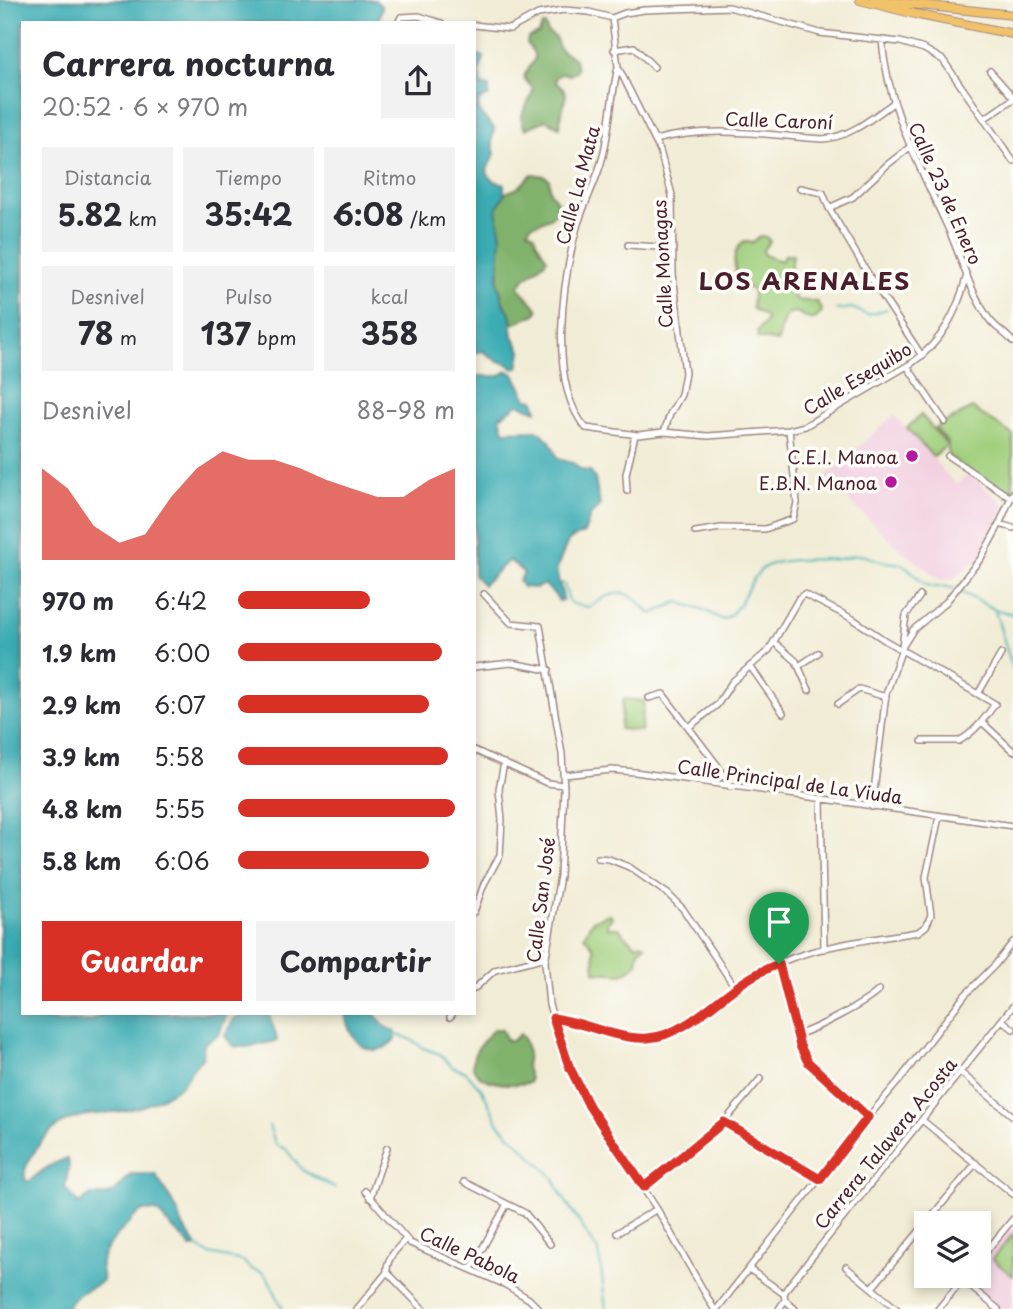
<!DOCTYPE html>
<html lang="es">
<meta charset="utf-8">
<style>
:root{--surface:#fff;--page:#f2f2f3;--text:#2b2b33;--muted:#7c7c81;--accent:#d93025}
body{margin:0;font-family:"Playpen Sans",sans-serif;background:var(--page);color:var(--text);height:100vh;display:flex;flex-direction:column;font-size:26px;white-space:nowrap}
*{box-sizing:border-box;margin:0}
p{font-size:23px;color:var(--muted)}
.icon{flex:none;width:38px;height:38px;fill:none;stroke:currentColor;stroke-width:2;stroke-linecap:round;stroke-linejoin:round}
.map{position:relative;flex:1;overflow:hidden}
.side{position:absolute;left:21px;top:21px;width:455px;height:994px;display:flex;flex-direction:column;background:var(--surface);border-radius:0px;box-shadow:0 4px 10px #0003}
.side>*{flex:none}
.buttons{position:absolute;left:914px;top:1211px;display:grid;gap:14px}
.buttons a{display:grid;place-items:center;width:77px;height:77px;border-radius:0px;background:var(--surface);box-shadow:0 4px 10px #0003;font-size:35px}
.pin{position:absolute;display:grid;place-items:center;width:60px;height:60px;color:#fff;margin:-72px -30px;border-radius:50% 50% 50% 0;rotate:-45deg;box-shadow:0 0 7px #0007}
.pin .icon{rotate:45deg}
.round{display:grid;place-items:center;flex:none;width:74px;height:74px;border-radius:0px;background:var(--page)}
.summary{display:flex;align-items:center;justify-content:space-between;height:119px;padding:0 21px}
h1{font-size:32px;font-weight:700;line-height:52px}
.figures{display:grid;grid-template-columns:repeat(3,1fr);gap:10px;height:119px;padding:7px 21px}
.figures div{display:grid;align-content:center;border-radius:0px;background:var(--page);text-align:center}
.figures b{font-size:30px;font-weight:700}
.figures small{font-size:19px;font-weight:400}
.figures p{font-size:19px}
.chart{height:196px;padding:14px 21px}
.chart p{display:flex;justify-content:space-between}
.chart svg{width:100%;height:126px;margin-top:7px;fill:var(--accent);opacity:.7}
.action{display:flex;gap:14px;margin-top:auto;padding:14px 21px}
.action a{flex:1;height:80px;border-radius:0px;background:var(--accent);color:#fff;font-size:28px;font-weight:700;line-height:80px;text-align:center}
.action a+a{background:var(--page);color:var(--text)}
ul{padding:0 21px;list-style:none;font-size:23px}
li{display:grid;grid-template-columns:112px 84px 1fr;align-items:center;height:52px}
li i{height:18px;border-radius:9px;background:var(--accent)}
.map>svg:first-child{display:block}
.built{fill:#f2cfe1}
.green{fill:#a0cf7d;stroke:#757754;stroke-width:2}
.forest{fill:#80b26c;stroke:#65684c;stroke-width:2}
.water{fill:#3aacb3;stroke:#42666f;stroke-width:2}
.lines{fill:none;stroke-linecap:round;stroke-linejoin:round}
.stream{stroke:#3aacb3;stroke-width:2}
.street-casing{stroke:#9e8680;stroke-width:8}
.primary-casing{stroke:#9e8680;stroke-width:10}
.street{stroke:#fff;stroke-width:5}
.primary{stroke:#f2c26a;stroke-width:8}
.route-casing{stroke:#fff;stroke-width:14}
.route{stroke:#d93025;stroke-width:9}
.poi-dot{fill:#b5179e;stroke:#fdfcf7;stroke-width:2.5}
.labels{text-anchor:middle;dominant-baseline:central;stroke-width:7;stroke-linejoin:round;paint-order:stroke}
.street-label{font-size:18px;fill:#4a1f2b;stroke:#fdfcf7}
.poi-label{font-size:18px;fill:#4a1f2b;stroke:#fdfcf7;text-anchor:end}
.district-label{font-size:24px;font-weight:bold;letter-spacing:2px;fill:#4a1f2b;stroke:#fdfcf7}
</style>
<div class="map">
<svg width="1013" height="1309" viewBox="0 0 1013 1309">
<rect width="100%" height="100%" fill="#fdfcf7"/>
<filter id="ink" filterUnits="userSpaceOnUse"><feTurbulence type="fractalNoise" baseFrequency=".0143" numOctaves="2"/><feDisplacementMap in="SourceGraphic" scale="14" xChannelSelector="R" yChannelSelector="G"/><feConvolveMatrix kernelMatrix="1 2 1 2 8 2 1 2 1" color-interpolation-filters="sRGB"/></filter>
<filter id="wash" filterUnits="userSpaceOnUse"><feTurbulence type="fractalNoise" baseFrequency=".00686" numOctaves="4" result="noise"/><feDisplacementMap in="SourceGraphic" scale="28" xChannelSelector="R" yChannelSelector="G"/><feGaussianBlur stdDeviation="1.57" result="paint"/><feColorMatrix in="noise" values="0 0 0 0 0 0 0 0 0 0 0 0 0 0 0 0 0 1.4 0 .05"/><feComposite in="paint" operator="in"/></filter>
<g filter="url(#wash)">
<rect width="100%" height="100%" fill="#f1ecd5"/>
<path class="built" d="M 894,415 L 956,485 L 969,474 L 1006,506 L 978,558 L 955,578 L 942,581 L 897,547 L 825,477 Z
M 1013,1219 L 1013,1309 L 998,1309 L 962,1280 L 966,1276 L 978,1276 L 978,1261 Z"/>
<path class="green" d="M 760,236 L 766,237 L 770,241 L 763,250 L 764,255 L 781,261 L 785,255 L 793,254 L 790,271 L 795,300 L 817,302 L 822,311 C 809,333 801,303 787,315 C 781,321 781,335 777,342 L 758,338 L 757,332 L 765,323 L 766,317 L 752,308 L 753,291 L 748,287 L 741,290 L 739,288 C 736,269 728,255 744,241 L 752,243 Z
M 972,408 L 1013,435 L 1013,493 L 1010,498 L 948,456 L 948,443 L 935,428 Z
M 921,415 L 947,445 L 933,457 L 907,428 Z
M 623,699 L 644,701 L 641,731 L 620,729 Z
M 609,914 L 612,917 L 607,924 L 608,928 L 619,928 L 624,935 L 636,945 L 641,943 L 645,945 L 638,952 L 637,964 L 623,974 L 595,972 L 594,948 L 584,936 L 592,921 Z
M 1013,1234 L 1013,1276 L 992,1259 Z"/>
<path class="forest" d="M 542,25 L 545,25 L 548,33 L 555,37 C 563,58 560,47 575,59 L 577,70 L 570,75 L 562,73 L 555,78 L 556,83 L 563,88 L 566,94 L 559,127 L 546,120 L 525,129 C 515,113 531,105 533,89 L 524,78 C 528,61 544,62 527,44 L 528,38 L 539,34 Z
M 532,174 L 545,176 L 549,179 C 550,183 549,187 550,191 C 551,197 554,195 556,200 C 563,217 541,222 531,225 L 528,230 L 535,235 L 536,241 L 547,259 C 539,270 525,274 519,286 C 523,297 534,300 538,311 L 534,315 L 512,324 L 510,313 L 503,302 L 498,283 L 500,236 L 496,209 L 505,193 L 518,188 Z
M 493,1029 L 502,1030 L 507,1041 L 512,1041 L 520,1034 L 523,1037 L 528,1053 L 526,1067 L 530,1079 L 529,1083 C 512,1086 465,1085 474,1056 C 477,1046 488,1037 493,1029 Z"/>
<path class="water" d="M 0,0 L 375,0 L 382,7 L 378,23 L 23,23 L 23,1013 L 40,1013 L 50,1021 L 90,1021 L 105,1013 L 227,1013 L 219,1034 L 204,1044 L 202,1059 C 191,1067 188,1080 178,1088 C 174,1091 165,1095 159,1099 C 111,1126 65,1095 32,1156 C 27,1164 22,1172 26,1181 L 30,1181 C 40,1172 54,1161 68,1159 L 69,1166 L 65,1188 L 79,1204 L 91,1195 L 106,1195 L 115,1192 L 131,1174 L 155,1174 L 177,1210 L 182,1225 L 197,1246 L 191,1248 C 182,1234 167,1226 158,1212 C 135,1206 136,1219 121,1231 C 113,1239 106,1248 102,1259 C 98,1267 104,1273 102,1281 C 89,1291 74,1291 67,1309 L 0,1309 Z
M 477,54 L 484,57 L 479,73 L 481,85 L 489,87 L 489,96 L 479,100 C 475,112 487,120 494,128 L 492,142 L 495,154 C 491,161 481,175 493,180 C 496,182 500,182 504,184 L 504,196 L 496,209 L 501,236 L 498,283 L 503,302 L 510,313 L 513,336 L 521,351 L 518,368 L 513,369 L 508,364 L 496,360 L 483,351 L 474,353 L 474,55 Z
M 507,371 L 514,374 L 527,399 L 534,400 L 537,411 L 518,404 L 500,417 L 504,431 L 537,430 L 550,441 L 558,459 L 573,463 L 581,470 L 590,471 L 595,479 L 600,505 L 590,516 L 584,533 C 567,540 568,539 562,556 C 560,562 556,566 557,572 C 557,582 563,590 563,600 L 559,601 C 555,593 549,591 545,584 L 536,588 L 523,587 L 519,581 L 524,573 L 509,560 L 483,585 L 474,575 L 474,376 L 499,376 Z
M 243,1013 L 269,1013 C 270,1023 276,1030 277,1041 L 247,1047 L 233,1046 L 225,1036 L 234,1019 Z
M 345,1013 L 374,1013 L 385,1027 L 396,1032 L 396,1038 C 373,1065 349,1042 345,1013 Z"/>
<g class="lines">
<path class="stream" d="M 836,310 L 852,308 L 868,315 L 887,309
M 560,583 L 564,584 L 569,601 L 576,605 L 589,607 C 602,598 619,587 634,598 C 641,602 645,610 652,614 L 678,602 L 704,610 L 723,620 C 745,607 745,584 762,569 C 774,557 822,560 840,559 C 847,558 853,554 860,555 C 867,556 874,559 881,561 C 888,563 896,562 903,565 C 912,568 917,581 927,585 C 936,589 945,584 954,589
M 959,591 L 994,609 L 1013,614
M 995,611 L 1013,670
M 395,1034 L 410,1039 L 423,1048 L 440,1054 L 452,1067 L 466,1072 L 482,1090 L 499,1124 L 553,1177 L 561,1194 L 599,1253 L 606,1309
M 269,1126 L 276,1145 L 286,1149 L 302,1170 L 335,1188
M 195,1245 L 209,1254 L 243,1261 L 251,1269 L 263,1273 L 268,1278 L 283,1309"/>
</g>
</g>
<g filter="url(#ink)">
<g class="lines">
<g class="street-casing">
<path id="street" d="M 612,18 L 625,13 L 644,10 L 729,7 L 820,33 L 900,42 L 924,49 L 943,60 L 1013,161
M 612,18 L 618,67 L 660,151 L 672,195 L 673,274 L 685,373 L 681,395 L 670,414 L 664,432
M 398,23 L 401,17 L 419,16 L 441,23
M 474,25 L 510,29 L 538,14 L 564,10 L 589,12 L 612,18
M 882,41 C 888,109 920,167 948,228 C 961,257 969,289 987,316 C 993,327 1005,332 1013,342
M 614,50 L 634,47 L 654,67
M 618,67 C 611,97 610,127 603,156 C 597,181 584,203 577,227 C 563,279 547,384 586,428 L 638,435 L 664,432 L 708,436 L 789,430 L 805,426 L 912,363 C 943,341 957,312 967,275
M 990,71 L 1013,97
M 984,119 L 1013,99
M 655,140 C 710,125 766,135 822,139 C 849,138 872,118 893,103
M 800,188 L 823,193 L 829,208 L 870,277 L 922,356
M 829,208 L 853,197 L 887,165 L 910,147
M 628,245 L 673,248
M 907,366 L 945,422
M 948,456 L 1011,498
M 627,491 L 626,474 L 635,435
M 999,524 L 1013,528
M 695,532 L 721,528 L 765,529 L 793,519 L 797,503 L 789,430
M 484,594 L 511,623 L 540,626 L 562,754 L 564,789 L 560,876 L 545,962 L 549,1005 L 569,1066 L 589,1106 L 657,1209 L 714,1309
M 774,642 L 796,661 L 809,690
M 902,647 L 906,615 L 920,596
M 750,666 L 783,713
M 799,666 L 818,653
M 474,667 L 511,663 L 549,670
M 978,694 L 1001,654
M 649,698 L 663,694 L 718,766 L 730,787
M 838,704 L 859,689 L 886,697
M 982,722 L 1013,751
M 689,727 L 717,705 L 732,682 L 769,650 L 799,598 L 804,594 L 853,619 L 886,641 L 995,704 C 985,718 975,732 959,741 L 922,741
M 474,750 L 547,783 L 564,785
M 564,775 L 612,770 L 635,772 L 1013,826
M 821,799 L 824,949
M 872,807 L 886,694 L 903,646 L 913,630 L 946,602 L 981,558 L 997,529 L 1013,493
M 598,858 L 609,859 L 629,867 L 668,894 L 683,909 L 735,987
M 474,912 L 484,884 L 500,855 L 502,820 L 499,789 L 504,763
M 779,964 L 800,1046 L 808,1063 L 868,1117
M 474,989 L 495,970 L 546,957
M 450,1017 L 453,1013
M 553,1019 C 586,1021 620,1042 653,1037 C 693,1032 727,989 762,971 C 810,946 865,940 918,932 L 926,926 L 931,915 L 926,877 L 939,817
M 1002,1020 L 1013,1029
M 797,1035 C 815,1029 867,1003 879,990
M 960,1072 L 1013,1116
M 922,1120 L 1013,1194
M 724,1122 L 761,1078
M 464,1182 L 525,1213 L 550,1244
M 644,1187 L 724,1122 L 820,1179
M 365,1191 L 410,1243 L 506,1285 L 529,1299 L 539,1309
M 370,1198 L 387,1148
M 617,1233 L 657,1209
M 406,1239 C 397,1249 386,1258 387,1272 L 423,1309
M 978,1261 L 1013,1219
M 846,1267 L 897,1309
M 471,1269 L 507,1204
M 749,1269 L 784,1294
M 962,1280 L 998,1309
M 872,1288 L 976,1163
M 785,1300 L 784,1294 L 787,1288 L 1013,1006
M 785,1300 L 795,1309
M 357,1309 L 387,1272
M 717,1309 L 863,1123 L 898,1082 L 965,995 L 995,965 L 1013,942
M 779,1309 L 785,1300
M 938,1309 L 966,1276"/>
</g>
<g class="primary-casing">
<path id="primary" d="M 860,0 L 919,15 L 1013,34
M 874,0 L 1013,15"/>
</g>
<use href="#street" class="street"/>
<use href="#primary" class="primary"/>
</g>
</g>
<g class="lines" filter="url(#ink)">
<g class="route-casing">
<path id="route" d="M 779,964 L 800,1046 L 808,1062 L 868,1117 L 820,1179 L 724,1122 L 644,1187 L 589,1106 L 569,1066 L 553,1018 C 584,1022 617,1040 648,1038 C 684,1036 717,999 745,981 C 756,974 767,968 779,964 Z"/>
</g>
<use href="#route" class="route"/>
</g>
<g class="poi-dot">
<circle cx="912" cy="456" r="7"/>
<circle cx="891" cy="482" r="7"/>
</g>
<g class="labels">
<g class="street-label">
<text transform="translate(779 120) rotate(2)">Calle Caroní</text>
<text transform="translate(577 185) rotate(-75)">Calle La Mata</text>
<text transform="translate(946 193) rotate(66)">Calle 23 de Enero</text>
<text transform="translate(662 264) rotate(-93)">Calle Monagas</text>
<text transform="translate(857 378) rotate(-31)">Calle Esequibo</text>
<text transform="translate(790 781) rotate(8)">Calle Principal de La Viuda</text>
<text transform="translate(540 900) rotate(-83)">Calle San José</text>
<text transform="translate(885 1143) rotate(-51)">Carrera Talavera Acosta</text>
<text transform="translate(470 1254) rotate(25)">Calle Pabola</text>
</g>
<g class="poi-label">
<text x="898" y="456">C.E.I. Manoa</text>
<text x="877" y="482">E.B.N. Manoa</text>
</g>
<g class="district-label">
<text x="805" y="280">LOS ARENALES</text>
</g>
</g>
</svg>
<div class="buttons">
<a><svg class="icon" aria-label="layers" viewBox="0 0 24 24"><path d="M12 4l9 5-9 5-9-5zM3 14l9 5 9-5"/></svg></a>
</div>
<div class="pin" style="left:779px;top:964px;background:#1e9e55"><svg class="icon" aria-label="arrive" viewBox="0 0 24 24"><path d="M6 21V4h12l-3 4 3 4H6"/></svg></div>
<section class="side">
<div class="summary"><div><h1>Carrera nocturna</h1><p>20:52 · 6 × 970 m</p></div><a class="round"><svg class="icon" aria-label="share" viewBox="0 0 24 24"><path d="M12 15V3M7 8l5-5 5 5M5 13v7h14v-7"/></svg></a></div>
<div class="figures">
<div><p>Distancia</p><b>5.82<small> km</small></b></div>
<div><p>Tiempo</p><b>35:42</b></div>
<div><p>Ritmo</p><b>6:08<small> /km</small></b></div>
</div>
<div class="figures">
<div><p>Desnivel</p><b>78<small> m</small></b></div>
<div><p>Pulso</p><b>137<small> bpm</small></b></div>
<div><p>kcal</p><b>358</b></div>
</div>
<div class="chart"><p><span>Desnivel</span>88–98 m</p>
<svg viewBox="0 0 160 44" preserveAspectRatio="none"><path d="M0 44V12L10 19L20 32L30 38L40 35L50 22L60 12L70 6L80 9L90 9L100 12L110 16L120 19L130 22L140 22L150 16L160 12V44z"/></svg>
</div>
<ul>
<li><b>970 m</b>6:42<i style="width:61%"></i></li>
<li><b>1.9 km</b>6:00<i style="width:94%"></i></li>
<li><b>2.9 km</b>6:07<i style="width:88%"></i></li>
<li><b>3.9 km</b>5:58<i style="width:97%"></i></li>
<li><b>4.8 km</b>5:55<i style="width:100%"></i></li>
<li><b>5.8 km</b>6:06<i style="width:88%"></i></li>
</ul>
<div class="action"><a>Guardar</a><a>Compartir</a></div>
</section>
</div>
